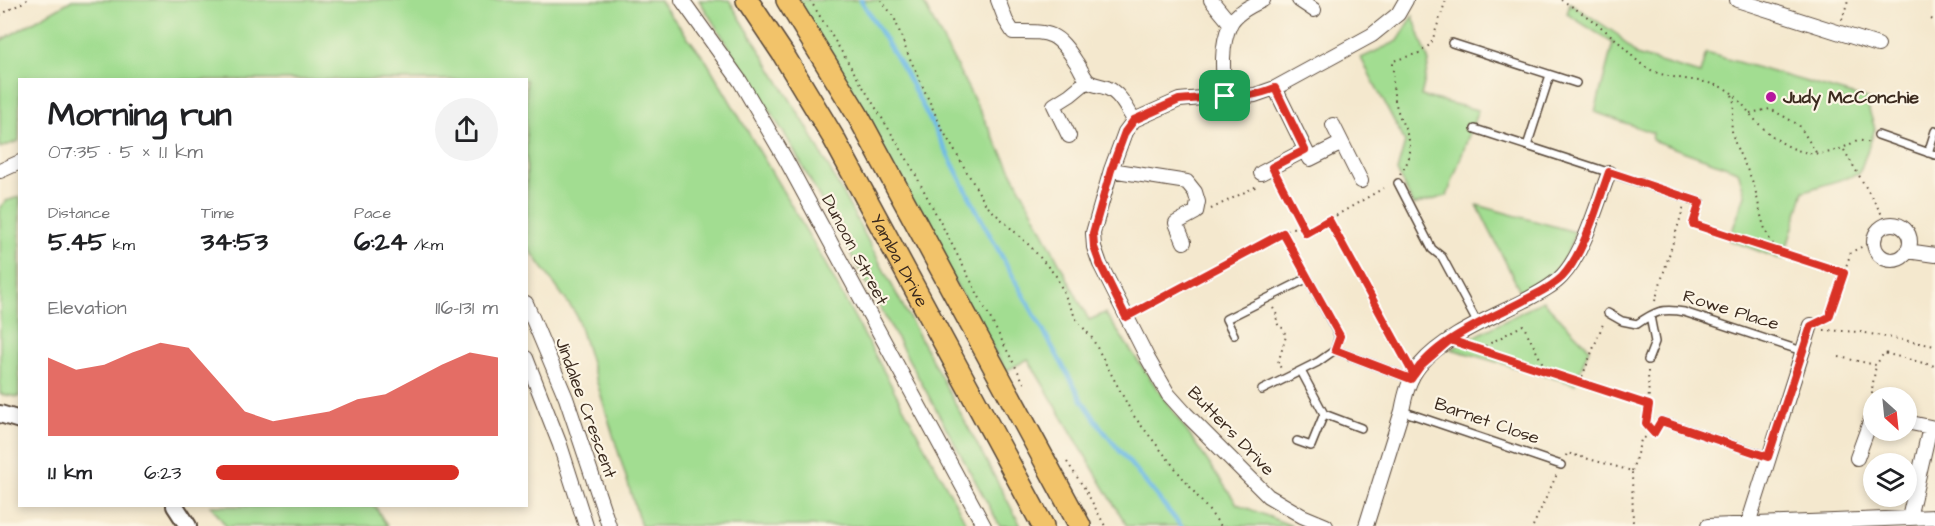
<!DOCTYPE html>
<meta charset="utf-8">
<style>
:root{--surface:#fff;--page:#f2f2f2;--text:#202124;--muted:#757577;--accent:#d93025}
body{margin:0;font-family:"Architects Daughter",sans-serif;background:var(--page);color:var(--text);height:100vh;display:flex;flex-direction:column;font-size:22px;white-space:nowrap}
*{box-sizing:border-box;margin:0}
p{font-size:20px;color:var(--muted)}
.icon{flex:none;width:33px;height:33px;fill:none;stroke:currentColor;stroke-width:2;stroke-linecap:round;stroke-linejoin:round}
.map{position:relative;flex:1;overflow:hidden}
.panel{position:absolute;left:18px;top:78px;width:510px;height:429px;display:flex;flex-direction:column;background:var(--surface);border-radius:0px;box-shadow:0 3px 9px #0003}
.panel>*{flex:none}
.needle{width:39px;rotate:153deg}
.fabs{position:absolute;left:1863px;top:387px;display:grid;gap:12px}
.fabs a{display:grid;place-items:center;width:54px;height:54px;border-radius:50%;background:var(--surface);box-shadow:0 3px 9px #0003;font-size:30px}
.pin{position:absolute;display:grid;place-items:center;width:51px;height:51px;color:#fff;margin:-26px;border-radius:12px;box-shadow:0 3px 9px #0006}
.round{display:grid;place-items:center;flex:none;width:63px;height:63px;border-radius:32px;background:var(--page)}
.headline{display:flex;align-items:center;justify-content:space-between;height:102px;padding:0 30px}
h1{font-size:33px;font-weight:700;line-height:45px}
.figures{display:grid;grid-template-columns:repeat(3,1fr);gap:9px;height:102px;padding:6px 30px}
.figures div{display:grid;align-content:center}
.figures b{font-size:26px;font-weight:700}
.figures small{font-size:16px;font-weight:400}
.figures p{font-size:16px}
.chart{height:168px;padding:12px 30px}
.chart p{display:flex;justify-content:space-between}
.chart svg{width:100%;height:108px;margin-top:6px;fill:var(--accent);opacity:.7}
ul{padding:0 30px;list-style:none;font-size:20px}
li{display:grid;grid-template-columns:96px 72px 1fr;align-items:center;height:45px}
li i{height:15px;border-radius:8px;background:var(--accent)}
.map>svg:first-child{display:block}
.green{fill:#a2dd91;stroke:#6e8458;stroke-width:1.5}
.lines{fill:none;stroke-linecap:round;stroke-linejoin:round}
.stream{stroke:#6dbae7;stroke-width:4.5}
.service-casing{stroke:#574638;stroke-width:10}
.minor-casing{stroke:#574638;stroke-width:16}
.tertiary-casing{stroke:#574638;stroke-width:20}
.primary-casing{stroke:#574638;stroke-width:24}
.path{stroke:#574638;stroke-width:2;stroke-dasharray:1.5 4.5;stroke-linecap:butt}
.service{stroke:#fff;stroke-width:7}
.minor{stroke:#fff;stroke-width:14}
.tertiary{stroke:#fff;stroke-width:16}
.primary{stroke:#f2c36a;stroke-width:21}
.route-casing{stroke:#fff;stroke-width:12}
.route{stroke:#d93025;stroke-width:8}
.poi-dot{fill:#b5179e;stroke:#fcf5e5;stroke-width:2}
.labels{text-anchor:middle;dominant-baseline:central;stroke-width:4.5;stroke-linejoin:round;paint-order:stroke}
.poi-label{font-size:18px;font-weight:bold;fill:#3b2a1e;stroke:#fcf5e5;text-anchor:start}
.street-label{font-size:18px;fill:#3b2a1e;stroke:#fcf5e5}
</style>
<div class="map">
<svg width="1935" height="526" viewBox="0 0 1935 526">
<rect width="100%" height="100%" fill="#fcf5e5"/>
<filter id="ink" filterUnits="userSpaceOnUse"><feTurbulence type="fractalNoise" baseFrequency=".0167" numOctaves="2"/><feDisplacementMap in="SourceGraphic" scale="12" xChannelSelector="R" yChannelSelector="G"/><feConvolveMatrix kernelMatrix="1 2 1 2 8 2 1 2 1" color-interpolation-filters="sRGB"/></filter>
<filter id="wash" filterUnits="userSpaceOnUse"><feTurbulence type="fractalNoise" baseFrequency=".008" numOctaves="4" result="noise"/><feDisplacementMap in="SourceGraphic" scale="24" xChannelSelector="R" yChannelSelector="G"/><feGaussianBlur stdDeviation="1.35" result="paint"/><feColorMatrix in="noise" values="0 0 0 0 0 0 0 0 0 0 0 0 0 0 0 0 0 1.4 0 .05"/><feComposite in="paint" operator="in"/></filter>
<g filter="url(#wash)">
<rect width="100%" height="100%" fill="#f4e8ce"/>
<path class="green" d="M 72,0 L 659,0 L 707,62 L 821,256 L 968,526 L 641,526 L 576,314 L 527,246 L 526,80 L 20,80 L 19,141 L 0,148 L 0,41 Z
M 699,0 L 729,0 L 807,127 L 1021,526 L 1000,526 L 787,138 Z
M 792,0 L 922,0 L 1089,320 L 1105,313 L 1237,504 L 1292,526 L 1127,526 L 1028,359 L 1006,371 Z
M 1570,3 L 1618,35 L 1636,55 L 1700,74 L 1706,53 L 1870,100 L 1869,110 L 1875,129 L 1859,174 L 1804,191 L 1783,260 L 1729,240 L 1745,195 L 1738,171 L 1652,140 L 1653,133 L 1595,112 L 1613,43 L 1567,14 Z
M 1413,16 L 1429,62 L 1421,96 L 1478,110 L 1447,196 L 1413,205 L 1397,171 L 1405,142 L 1361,58 L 1398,41 Z
M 19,197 L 20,197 L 19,397 L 0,394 L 0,207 L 6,201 Z
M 1477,205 L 1575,232 L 1566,256 L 1549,279 L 1521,293 Z
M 1543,301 L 1589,348 L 1575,384 L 1451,349 Z
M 211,506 L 375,506 L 387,526 L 226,526 Z"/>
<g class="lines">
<path class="stream" d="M 861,0 L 905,72 L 986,228 L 1082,400 L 1102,429 L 1181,526"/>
</g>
</g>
<g filter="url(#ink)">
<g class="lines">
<g class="service-casing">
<path id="service" d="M 1452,43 L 1576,83
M 1475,129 L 1700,202
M 1878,135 L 1935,155
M 1527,146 L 1550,75
M 1928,153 L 1935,131
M 1398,183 L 1432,249 L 1442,257 L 1478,324
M 1608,313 L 1622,321 L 1637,324 C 1656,311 1662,308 1684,312 L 1802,351
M 1234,335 L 1226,319 L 1308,278 L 1339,336 L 1335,350 L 1411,379
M 1648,360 L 1655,342 L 1650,316
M 1262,390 L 1318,362 L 1335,350
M 1402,411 L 1561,465
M 1324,414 L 1361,428
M 1661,421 L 1769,457
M 1297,441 L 1311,446 L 1324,414 L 1301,371"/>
</g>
<g class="minor-casing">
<path id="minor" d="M 682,0 L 740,81 L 786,160 L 984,526
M 998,0 L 1006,21 L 1013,32 C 1049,32 1056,30 1076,62 C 1081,68 1083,77 1089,82 C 1095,86 1101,85 1107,88 C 1120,93 1127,109 1134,120
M 1211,0 L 1230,23
M 1299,0 L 1314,10
M 1737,0 L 1878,45
M 1275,88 L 1310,159 L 1342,143 L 1361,181
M 1225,96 C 1223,73 1220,46 1230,25 C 1235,13 1252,5 1263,0
M 1333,125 L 1342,143
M 1069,136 L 1054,105 L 1070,95 L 1087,81
M 1111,170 L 1187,182 L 1195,192 L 1198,202 L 1196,212 L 1176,223 L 1184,242
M 0,171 L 20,162
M 1261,173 L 1305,150
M1874 242a18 18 0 1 1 36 0a18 18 0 1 1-36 0Z
M 1907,251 L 1935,255
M 526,303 L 566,398 L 609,526
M 526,358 L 560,445 L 586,526
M 1906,422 L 1935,428
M 1857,458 L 1873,414
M 1909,518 L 1930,427
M 1748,524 L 1811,325
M 1326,526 L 1302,516 L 1268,496 L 1186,414 L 1168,394 L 1148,359 L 1100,264 L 1094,247 L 1093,233 L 1111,170 L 1125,132 L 1134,120 L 1179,100 L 1225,96 L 1239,97 L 1255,95 L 1275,88 L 1372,35 L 1398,14 L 1406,0
M 1366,526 L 1402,411 C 1405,395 1409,378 1420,365 C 1444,336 1491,318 1524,301 C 1537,294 1552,287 1562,276 C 1584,253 1597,203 1609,173
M 1708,526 L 1935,517"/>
</g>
<g class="tertiary-casing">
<path id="tertiary" d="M 0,414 L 20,420
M 175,506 L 188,526"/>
</g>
<g class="primary-casing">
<g id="primary">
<path id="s1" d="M 747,0 L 783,54 L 833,137 L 1043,526"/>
<path d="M 787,0 L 857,114 L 1080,526"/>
</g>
</g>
<path class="path" d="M 810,0 L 910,164 L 1025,385
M 881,0 L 894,17 L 907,52 L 942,129 L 986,205 L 1031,247 L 1056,276 L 1076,319 L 1092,338 L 1133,415 L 1221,526
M 1561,0 C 1579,10 1598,24 1613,37 C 1625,47 1637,64 1651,70 C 1675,82 1706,77 1729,91 C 1741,99 1749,115 1760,125 C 1789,154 1821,164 1857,140 L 1872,143
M 0,15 L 27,0
M 1931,19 L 1935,21
M 1842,20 L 1848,0
M 1732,95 C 1737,105 1730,119 1732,131 C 1735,150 1747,166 1753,183 C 1761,206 1760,233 1779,251 L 1844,273
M 1750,113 L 1770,109 L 1785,117 L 1799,125 L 1817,154
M 1844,150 L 1888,225
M 1400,174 C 1421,146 1404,134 1397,108 C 1392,92 1393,77 1393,61 L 1419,53 L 1431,44 L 1446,0
M 1279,181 L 1300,224
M 1211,209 L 1257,186
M 1697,212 L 1693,224 L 1776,250
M 1329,220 L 1405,360
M 1283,233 L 1303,270
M 1655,301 L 1684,206
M 1273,308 L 1278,317 L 1276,320 L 1279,327 L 1283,328 L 1286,336 L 1278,363 L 1282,370
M 1139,310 L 1300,224 L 1306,233 L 1387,186
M 1824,319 L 1829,317 L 1851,252 L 1874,241
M 1824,330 L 1860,332 L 1935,346
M 1467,346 L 1649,405 L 1646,424 L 1654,433
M 1480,349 L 1523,325 L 1547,372
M 1839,357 L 1876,365 L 1884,353 L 1935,366
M 1648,371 L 1649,405
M 1580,382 L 1603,324
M 1872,400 L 1872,389 L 1876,365
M 1566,456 L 1567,453 L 1632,471 L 1633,526
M 1067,462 L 1085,489 L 1105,526
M 1632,471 L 1641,440 L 1654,432
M 1533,526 L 1557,474"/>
<use href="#service" class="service"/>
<use href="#minor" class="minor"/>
<use href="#tertiary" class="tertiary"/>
<use href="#primary" class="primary"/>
</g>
</g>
<g class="lines" filter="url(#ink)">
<g class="route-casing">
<path id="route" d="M 1225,96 L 1179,100 L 1134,120 L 1125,132 L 1111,170 L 1093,233 L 1094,247 L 1100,264 L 1126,317 L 1283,233 L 1340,336 L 1335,350 L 1411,379 L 1420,366 L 1450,340 L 1649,405 L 1646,424 L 1654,433 L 1661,421 L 1768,457 L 1811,326 L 1829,317 L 1844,273 L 1693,224 L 1700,202 L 1609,172 C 1598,203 1584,254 1562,277 C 1551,288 1536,294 1523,301 C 1487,320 1435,340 1414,375 L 1329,220 L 1306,233 L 1272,167 L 1305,150 L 1275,88 C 1257,95 1244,97 1225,96"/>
</g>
<use href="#route" class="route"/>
</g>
<circle class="poi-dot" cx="1771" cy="97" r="6"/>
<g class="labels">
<g class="poi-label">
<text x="1783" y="97">Judy McConchie</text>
</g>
<g class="street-label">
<text transform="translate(855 250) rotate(62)">Dunoon Street</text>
<text stroke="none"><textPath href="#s1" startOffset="302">Yamba Drive</textPath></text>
<text transform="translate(1731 310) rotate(17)">Rowe Place</text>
<text transform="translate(586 408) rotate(70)">Jindalee Crescent</text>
<text transform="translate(1487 421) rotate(19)">Barnet Close</text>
<text transform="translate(1231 431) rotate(46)">Butters Drive</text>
</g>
</g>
</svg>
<div class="fabs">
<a><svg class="needle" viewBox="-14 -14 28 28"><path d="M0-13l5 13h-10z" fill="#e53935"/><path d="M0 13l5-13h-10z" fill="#757577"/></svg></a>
<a><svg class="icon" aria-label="layers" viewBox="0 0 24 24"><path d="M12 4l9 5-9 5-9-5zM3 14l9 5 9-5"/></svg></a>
</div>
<div class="pin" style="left:1225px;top:96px;background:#1e9e55"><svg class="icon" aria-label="arrive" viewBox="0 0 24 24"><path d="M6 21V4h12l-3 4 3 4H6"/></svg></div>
<section class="panel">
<div class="headline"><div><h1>Morning run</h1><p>07:35 · 5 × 1.1 km</p></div><a class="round"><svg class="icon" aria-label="share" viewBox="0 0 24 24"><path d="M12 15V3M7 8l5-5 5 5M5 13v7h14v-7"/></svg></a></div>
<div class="figures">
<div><p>Distance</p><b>5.45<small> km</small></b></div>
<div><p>Time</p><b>34:53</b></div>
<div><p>Pace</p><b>6:24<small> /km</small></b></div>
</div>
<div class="chart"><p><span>Elevation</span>116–131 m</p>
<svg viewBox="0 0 160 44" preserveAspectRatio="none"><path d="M0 44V12L10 17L20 15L30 10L40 6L50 8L60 21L70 34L80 38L90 36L100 34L110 29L120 27L130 21L140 15L150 10L160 12V44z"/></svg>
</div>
<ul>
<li><b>1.1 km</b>6:23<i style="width:86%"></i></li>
</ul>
</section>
</div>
